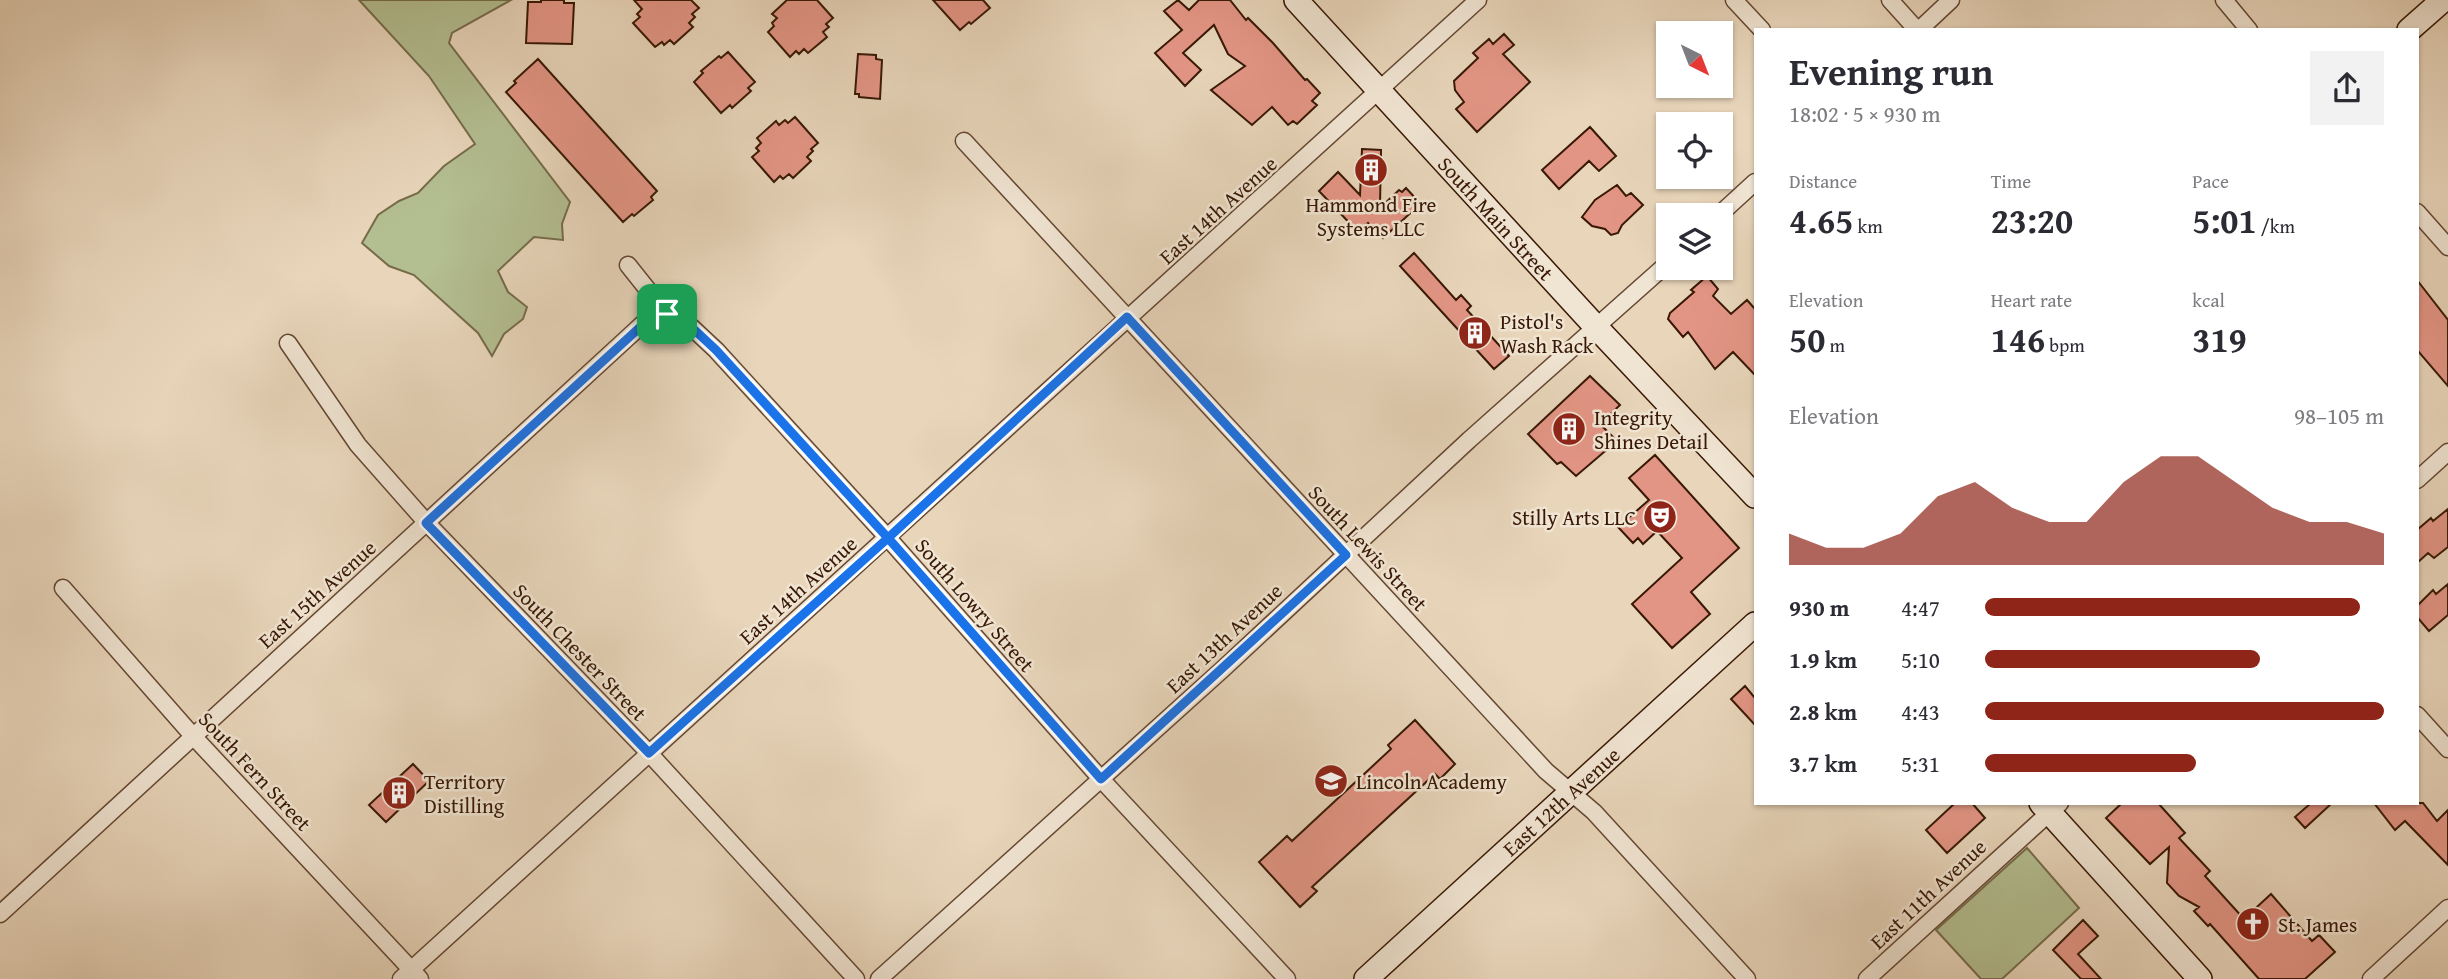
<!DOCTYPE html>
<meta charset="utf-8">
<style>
:root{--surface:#fff;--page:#f2f2f3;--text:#2b2b33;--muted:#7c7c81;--accent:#8f2418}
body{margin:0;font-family:"Gentium Book Plus",serif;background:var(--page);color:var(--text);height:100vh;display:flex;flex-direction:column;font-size:26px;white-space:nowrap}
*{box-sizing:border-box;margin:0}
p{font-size:23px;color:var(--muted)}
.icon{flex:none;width:38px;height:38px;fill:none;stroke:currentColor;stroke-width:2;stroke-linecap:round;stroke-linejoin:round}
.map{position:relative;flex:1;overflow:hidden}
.panel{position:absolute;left:1754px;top:28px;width:665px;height:777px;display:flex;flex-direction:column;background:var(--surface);border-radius:0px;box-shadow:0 2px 5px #0004}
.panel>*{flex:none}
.needle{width:46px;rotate:138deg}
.fabs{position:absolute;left:1656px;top:21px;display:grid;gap:14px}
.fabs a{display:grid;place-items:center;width:77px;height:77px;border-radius:0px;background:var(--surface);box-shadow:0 2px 5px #0004;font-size:35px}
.pin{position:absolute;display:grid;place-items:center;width:60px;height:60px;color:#fff;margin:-30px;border-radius:14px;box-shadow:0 4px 10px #0006}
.round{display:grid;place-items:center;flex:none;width:74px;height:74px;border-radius:0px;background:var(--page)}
.summary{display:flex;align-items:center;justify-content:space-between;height:119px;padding:0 35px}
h1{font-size:38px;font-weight:700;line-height:52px}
.stats{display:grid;grid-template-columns:repeat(3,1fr);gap:10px;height:119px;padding:7px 35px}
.stats div{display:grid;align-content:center}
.stats b{font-size:35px;font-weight:700}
.stats small{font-size:19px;font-weight:400}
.stats p{font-size:19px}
.chart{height:196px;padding:14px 35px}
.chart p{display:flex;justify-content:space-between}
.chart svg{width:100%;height:126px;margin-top:7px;fill:var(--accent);opacity:.7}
ul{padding:0 35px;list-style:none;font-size:23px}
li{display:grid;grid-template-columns:112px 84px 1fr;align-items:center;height:52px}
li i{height:18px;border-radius:9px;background:var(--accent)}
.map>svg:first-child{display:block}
.green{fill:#b3be91;stroke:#766b4a;stroke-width:2}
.building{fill:#e39585;stroke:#381804;stroke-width:2}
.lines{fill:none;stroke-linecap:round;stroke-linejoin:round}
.minor-casing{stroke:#644732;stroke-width:19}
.secondary-casing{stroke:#381804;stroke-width:26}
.minor{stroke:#f0e4d2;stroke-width:16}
.secondary{stroke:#f0e4d2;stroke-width:23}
.route-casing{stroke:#fff;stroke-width:14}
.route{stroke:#1a73e8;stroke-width:9}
.labels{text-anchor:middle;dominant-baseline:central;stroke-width:5;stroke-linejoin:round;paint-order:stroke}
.poi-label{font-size:21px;fill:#381804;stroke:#f0e4d2;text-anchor:start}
.street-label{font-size:21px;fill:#381804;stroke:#f0e4d2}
</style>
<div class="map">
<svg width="2448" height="979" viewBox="0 0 2448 979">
<rect width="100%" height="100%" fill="#e8d5ba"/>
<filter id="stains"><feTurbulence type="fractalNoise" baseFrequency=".00286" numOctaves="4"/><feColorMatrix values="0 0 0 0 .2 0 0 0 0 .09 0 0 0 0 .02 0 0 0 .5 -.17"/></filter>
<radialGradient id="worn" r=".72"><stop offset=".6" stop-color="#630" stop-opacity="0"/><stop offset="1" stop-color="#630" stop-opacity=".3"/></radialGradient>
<path class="green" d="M 359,0 L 511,0 L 452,33 L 449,43 L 570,202 L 562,224 L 563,240 L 534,237 L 498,271 L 508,292 L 527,307 L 523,319 L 504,334 L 492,356 L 478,333 L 414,275 L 389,266 L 362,243 L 378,215 L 399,201 L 418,193 L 444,166 L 475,144 L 429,76 Z
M 2027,848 L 2079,908 L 2002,979 L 1981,979 L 1936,930 Z"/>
<path class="building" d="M 541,0 L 564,0 L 564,3 L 574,3 L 572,44 L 526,43 L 528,2 L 541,2 Z
M 634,0 L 691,0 L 699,8 L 692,14 L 695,17 L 689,23 L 693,27 L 674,44 L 670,40 L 664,45 L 662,42 L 655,47 L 633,23 L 640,17 L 637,14 L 642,9 Z
M 787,0 L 817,0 L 833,18 L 826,24 L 829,27 L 823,32 L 827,37 L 808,53 L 804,49 L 799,54 L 796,51 L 790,57 L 768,32 L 774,26 L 772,23 L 777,18 L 772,14 Z
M 933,0 L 983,0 L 990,8 L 971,24 L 969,22 L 960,30 Z
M 1178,0 L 1189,10 L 1199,0 L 1230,0 L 1246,20 L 1248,18 L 1273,43 L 1305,80 L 1307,79 L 1320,93 L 1312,101 L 1317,105 L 1297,124 L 1293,121 L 1288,125 L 1272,107 L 1252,125 L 1211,90 L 1245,66 L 1228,54 L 1214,25 L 1183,53 L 1201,70 L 1185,86 L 1155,53 L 1182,30 L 1164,11 Z
M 1504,34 L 1514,45 L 1503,54 L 1530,82 L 1477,132 L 1456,109 L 1464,102 L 1455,90 L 1454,81 L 1478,58 L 1473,53 L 1489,39 L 1493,44 Z
M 728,52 L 755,82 L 748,88 L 751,91 L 732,108 L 730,105 L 721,113 L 694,82 L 703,73 L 701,71 L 719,56 L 721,58 Z
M 858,54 L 876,55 L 876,59 L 882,60 L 880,99 L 859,97 L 859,94 L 855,94 Z
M 538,59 L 657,191 L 651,197 L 653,200 L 634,216 L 632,214 L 623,222 L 506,92 L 516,83 L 514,81 Z
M 795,117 L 818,143 L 811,149 L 813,151 L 807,157 L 811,161 L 793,178 L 789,174 L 783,179 L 780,176 L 774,182 L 752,157 L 759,151 L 756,148 L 761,143 L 757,138 L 776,121 L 779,125 L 785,120 L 788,123 Z
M 1590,127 L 1616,156 L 1599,171 L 1589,161 L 1559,189 L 1542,170 Z
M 1362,149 L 1381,150 L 1380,208 L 1399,190 L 1402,192 L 1406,188 L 1418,201 L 1413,205 L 1416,208 L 1383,238 L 1368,223 L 1358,232 L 1319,191 L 1338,172 L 1360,195 Z
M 1617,185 L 1626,196 L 1631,193 L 1643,205 L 1622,225 L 1618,233 L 1611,235 L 1605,229 L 1592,226 L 1582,217 L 1595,200 Z
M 1414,253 L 1456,300 L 1461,295 L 1471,306 L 1467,310 L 1509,356 L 1494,369 L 1400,266 Z
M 1707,276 L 1718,289 L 1713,296 L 1731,314 L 1747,300 L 1755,309 L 1755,375 L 1733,352 L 1715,369 L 1688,332 L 1683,337 L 1668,319 L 1670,313 L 1694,292 L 1691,290 Z
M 2417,280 L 2448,320 L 2448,386 L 2417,350 Z
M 1590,376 L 1620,405 L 1600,424 L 1617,441 L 1576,476 L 1561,462 L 1557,464 L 1528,434 Z
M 1655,455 L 1739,548 L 1691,592 L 1710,614 L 1672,648 L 1632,604 L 1682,558 L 1657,531 L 1643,544 L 1638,538 L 1633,543 L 1618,527 L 1649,500 L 1629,478 Z
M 2448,509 L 2448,547 L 2434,558 L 2428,553 L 2417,563 L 2417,530 L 2431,518 L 2433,521 Z
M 2448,584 L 2448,615 L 2429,631 L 2417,617 L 2417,606 L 2433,590 L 2436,594 Z
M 1745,686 L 1755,698 L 1755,725 L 1731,699 Z
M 1415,720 L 1455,764 L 1440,779 L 1435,774 L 1312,887 L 1317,891 L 1300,907 L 1259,862 L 1287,836 L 1292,841 L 1391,749 L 1388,745 Z
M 413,764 L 429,781 L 386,822 L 369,805 Z
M 1955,803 L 1972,803 L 1985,818 L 1947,853 L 1926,830 Z
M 2122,803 L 2158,803 L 2185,833 L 2179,838 L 2210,871 L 2205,876 L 2244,919 L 2271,894 L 2312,941 L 2319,935 L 2335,952 L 2305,979 L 2259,979 L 2210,924 L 2208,926 L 2194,911 L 2199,907 L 2179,896 L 2167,883 L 2169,847 L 2150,864 L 2106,818 Z
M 2311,803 L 2332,803 L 2305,828 L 2295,817 Z
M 2374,803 L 2423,803 L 2437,821 L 2448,810 L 2448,865 L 2405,821 L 2395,830 Z
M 2083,920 L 2098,936 L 2078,954 L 2101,979 L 2081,979 L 2053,950 Z"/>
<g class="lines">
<g class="minor-casing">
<path id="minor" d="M 1734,0 L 1762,30
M 1890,0 L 1917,30
M 2224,0 L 2249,30
M 1919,30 L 1951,0
M 964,141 L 1546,771 L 1594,812 L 1747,979
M 2417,212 L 2448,247
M 1719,215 L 1755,182
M 628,265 L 667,314 L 686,322 L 716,350 L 888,538 L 1101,779 L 1287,979
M 288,343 L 358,445 L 426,522 L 649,753 L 856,979
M 2417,480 L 2448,452
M 63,588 L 193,736 L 420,979
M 2417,715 L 2448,749
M 0,914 L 648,319 L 667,314
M 401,979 L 1478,0
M 879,979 L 1224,668 L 1469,440 L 1668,263
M 1867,979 L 2060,803
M 2371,979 L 2448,908"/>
</g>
<g class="secondary-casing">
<g id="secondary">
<path id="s1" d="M 1296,0 L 1596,327 L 1755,496"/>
<path d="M 2409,30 L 2443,0"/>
<path d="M 2041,803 L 2200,979"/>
<path id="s2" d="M 1366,979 L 1755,624"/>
</g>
</g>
<use href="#minor" class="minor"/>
<use href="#secondary" class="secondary"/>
</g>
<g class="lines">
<g class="route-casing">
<path id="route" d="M 667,314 L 649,319 L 426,523 L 649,753 L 888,538 L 1101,779 L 1346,555 L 1127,317 L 888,538 L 716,350 L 686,322 L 667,314"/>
</g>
<use href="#route" class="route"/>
</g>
<defs>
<g id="building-disc" transform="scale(1.75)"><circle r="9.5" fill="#8f2418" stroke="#f0e4d2"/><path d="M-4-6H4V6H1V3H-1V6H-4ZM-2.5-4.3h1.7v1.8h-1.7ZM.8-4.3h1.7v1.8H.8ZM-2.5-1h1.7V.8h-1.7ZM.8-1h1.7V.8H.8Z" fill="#fff"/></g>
<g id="theatre-disc" transform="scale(1.75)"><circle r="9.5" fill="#8f2418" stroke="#f0e4d2"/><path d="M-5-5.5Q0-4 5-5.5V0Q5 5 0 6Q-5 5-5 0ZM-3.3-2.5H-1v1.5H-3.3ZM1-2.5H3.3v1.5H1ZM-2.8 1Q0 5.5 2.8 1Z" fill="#fff"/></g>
<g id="school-disc" transform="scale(1.75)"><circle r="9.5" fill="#8f2418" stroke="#f0e4d2"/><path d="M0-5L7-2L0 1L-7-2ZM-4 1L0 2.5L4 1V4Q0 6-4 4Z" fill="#fff"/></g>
<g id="church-disc" transform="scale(1.75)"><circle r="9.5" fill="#8f2418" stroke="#f0e4d2"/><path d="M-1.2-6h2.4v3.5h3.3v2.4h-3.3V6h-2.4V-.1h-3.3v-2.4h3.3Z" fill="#fff"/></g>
</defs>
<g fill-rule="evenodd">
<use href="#building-disc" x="1371" y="170"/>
<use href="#building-disc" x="1475" y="333"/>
<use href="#building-disc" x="1569" y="429"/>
<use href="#theatre-disc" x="1660" y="517"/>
<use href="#school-disc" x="1331" y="781"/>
<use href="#building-disc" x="399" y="793"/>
<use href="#church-disc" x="2253" y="924"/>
</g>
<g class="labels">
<g class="poi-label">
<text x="1371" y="204" text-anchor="middle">Hammond Fire<tspan x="1371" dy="24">Systems LLC</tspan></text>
<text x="1500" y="321">Pistol's<tspan x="1500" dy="24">Wash Rack</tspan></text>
<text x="1594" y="417">Integrity<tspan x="1594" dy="24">Shines Detail</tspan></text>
<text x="1636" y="517" text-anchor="end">Stilly Arts LLC</text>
<text x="424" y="781">Territory<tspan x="424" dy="24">Distilling</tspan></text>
<text x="1356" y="781">Lincoln Academy</text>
<text x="2278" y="924">St. James</text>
</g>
<g class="street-label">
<text transform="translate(1218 210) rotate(-42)">East 14th Avenue</text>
<text stroke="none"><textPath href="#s1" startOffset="296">South Main Street</textPath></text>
<text transform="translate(1368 548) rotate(47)">South Lewis Street</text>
<text transform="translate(798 590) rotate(-42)">East 14th Avenue</text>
<text transform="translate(317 594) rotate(-42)">East 15th Avenue</text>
<text transform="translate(975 605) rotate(49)">South Lowry Street</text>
<text transform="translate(1224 638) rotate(-43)">East 13th Avenue</text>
<text transform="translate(580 652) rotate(46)">South Chester Street</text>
<text transform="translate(255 771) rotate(47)">South Fern Street</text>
<text stroke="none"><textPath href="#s2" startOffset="264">East 12th Avenue</textPath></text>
<text transform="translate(1928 894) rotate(-43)">East 11th Avenue</text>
</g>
</g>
<rect width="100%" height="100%" filter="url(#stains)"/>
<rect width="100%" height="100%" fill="url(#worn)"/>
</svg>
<div class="fabs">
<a><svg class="needle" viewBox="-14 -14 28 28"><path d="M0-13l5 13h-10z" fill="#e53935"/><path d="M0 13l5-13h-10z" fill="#7c7c81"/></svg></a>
<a><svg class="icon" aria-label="locate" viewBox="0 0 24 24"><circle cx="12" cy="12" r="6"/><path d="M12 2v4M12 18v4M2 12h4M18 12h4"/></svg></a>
<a><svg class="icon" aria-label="layers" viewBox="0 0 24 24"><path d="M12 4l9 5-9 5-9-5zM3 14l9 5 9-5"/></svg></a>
</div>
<div class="pin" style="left:667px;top:314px;background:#1e9e55"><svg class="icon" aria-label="arrive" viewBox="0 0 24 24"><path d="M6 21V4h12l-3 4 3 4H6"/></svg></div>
<section class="panel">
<div class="summary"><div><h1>Evening run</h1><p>18:02 · 5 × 930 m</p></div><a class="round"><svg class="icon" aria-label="share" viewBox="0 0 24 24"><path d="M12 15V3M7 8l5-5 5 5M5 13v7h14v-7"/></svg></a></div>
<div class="stats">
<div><p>Distance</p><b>4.65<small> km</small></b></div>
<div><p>Time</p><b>23:20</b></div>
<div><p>Pace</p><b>5:01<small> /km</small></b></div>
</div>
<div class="stats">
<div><p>Elevation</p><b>50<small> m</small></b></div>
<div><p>Heart rate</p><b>146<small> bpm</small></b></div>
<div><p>kcal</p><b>319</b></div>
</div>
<div class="chart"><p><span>Elevation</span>98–105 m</p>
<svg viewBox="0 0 160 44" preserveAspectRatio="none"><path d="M0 44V33L10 38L20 38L30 33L40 20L50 15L60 24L70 29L80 29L90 15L100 6L110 6L120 15L130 24L140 29L150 29L160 33V44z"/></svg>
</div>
<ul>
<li><b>930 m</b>4:47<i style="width:94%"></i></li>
<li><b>1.9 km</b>5:10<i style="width:69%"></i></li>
<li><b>2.8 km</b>4:43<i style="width:100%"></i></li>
<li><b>3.7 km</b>5:31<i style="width:53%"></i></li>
</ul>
</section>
</div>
